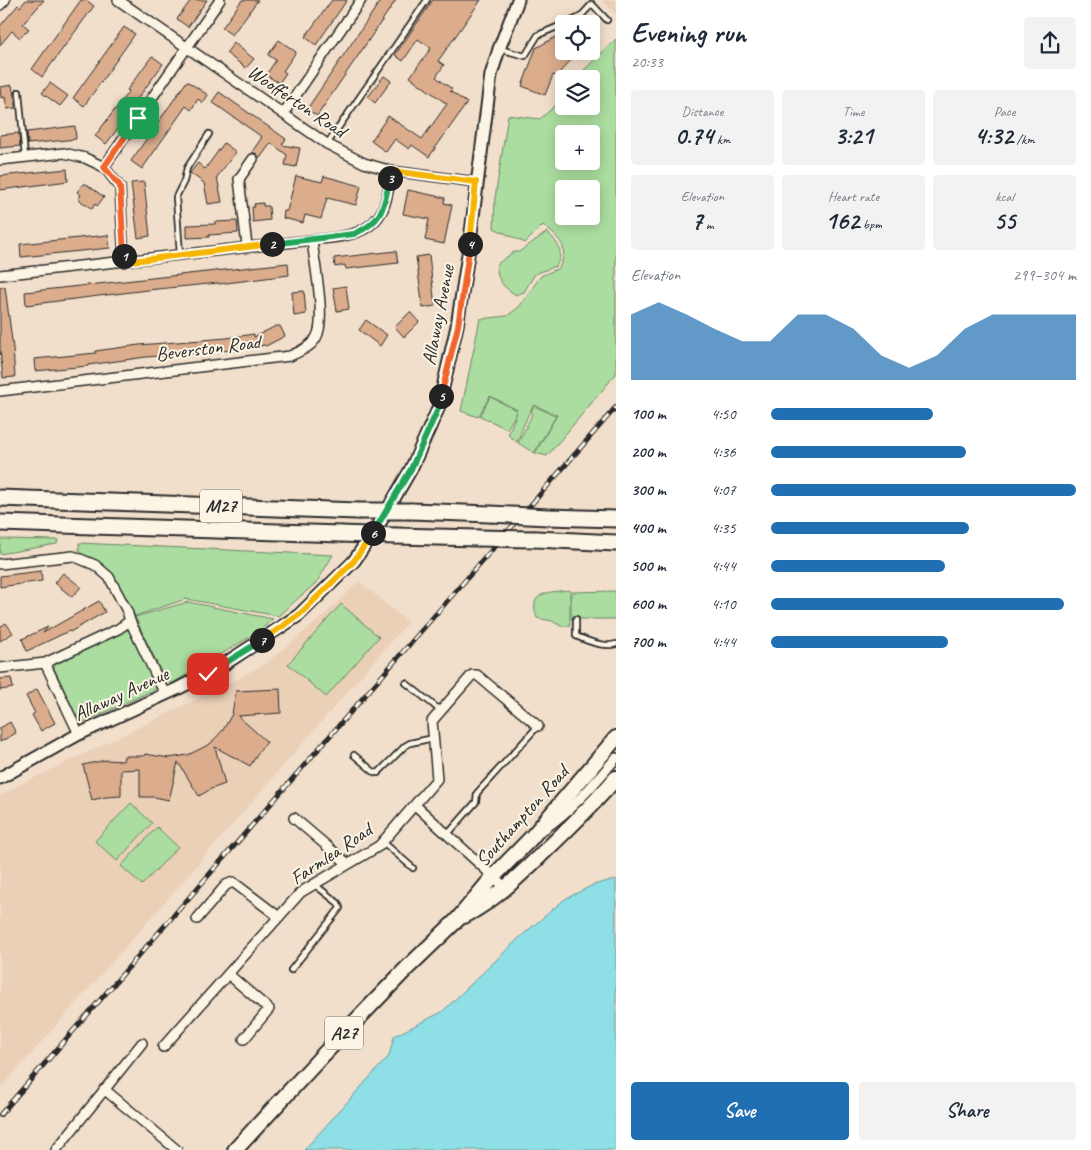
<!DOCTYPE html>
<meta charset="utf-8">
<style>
:root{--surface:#fff;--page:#f2f2f3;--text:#1f2937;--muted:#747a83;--accent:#1f6fb2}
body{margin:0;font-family:Caveat,sans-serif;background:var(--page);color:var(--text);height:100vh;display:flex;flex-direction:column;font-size:19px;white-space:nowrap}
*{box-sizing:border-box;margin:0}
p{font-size:16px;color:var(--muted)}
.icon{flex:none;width:28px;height:28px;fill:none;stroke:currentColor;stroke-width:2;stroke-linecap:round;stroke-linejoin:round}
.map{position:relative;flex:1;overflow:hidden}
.details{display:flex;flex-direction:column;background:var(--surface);width:475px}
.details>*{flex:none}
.fabs{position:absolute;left:555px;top:15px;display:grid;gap:10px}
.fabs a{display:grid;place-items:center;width:45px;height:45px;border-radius:5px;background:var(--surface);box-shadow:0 2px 12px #0003;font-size:25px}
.pin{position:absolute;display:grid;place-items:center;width:42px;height:42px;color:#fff;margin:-21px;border-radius:10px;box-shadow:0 2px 8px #0006}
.km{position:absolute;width:25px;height:25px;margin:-12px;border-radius:50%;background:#222;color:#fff;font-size:14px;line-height:25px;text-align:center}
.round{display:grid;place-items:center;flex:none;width:52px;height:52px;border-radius:5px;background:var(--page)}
.head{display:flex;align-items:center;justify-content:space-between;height:85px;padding:0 15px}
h1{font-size:28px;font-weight:800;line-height:38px}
.figures{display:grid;grid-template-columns:repeat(3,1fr);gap:8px;height:85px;padding:5px 15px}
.figures div{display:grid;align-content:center;border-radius:5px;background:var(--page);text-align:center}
.figures b{font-size:25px;font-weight:800}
.figures small{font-size:14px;font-weight:400}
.figures p{font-size:14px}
.chart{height:140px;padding:10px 15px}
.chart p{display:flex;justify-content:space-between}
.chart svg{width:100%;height:90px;margin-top:5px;fill:var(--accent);opacity:.7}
.cta{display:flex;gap:10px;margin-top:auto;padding:10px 15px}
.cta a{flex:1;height:58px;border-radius:5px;background:var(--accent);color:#fff;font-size:20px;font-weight:800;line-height:58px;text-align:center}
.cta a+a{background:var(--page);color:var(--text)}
ul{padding:0 15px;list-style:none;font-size:16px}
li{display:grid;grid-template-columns:80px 60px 1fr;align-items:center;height:38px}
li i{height:12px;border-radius:6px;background:var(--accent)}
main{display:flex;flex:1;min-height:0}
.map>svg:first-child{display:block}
.built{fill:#ebd0b8}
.green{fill:#aadd9f;stroke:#6a8465;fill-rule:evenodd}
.water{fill:#8edfe6;stroke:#66979b}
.building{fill:#dbad8d;stroke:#2b2b2b}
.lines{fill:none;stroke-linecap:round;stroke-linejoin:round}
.lane-casing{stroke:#2b2b2b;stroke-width:8}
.street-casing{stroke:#2b2b2b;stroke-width:12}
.secondary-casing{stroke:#2b2b2b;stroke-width:15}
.primary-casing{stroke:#2b2b2b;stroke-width:18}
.highway-casing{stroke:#2b2b2b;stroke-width:19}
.lane{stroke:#fcf5e5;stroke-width:4.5}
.street{stroke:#fcf5e5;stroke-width:9}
.secondary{stroke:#fcf5e5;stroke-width:11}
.primary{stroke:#fcf5e5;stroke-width:14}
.highway{stroke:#fcf5e5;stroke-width:15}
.rail-casing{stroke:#2b2b2b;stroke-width:5}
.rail{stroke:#fcf5e5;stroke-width:3;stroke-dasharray:9;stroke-linecap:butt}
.highway-bridge-casing{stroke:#2b2b2b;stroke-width:19;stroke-linecap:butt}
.highway-bridge{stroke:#fcf5e5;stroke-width:15}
.split-1-casing{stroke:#fff;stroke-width:10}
.split-2-casing{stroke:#fff;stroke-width:10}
.split-3-casing{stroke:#fff;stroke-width:10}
.split-4-casing{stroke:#fff;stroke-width:10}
.split-5-casing{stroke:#fff;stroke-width:10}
.split-6-casing{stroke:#fff;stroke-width:10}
.split-7-casing{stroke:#fff;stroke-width:10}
.split-8-casing{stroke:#fff;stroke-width:10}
.split-1{stroke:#f0652b;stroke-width:6}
.split-2{stroke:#f5b400;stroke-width:6}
.split-3{stroke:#22a559;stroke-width:6}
.split-4{stroke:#f5b400;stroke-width:6}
.split-5{stroke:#f0652b;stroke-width:6}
.split-6{stroke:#22a559;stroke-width:6}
.split-7{stroke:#f5b400;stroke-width:6}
.split-8{stroke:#22a559;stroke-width:6}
.labels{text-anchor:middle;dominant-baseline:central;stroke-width:4;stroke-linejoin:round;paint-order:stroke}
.shield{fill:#fcf5e5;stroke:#6a6863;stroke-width:1}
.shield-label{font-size:19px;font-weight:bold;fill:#2b2b2b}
.street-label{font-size:20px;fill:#2b2b2b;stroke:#fcf5e5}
</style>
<main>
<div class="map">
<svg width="616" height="1150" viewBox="0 0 616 1150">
<rect width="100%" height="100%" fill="#f2dfcb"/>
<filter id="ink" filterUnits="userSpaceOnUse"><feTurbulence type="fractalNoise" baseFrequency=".02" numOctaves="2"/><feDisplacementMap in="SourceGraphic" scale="10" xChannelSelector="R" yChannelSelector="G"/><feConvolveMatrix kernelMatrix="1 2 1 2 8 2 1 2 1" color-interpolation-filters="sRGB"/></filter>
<g filter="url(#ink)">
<path class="built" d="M 601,0 L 616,0 L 616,14 Z
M 359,581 L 408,622 L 160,908 L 0,1089 L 0,796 L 17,786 L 232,682 L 266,663 L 321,618 Z"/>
<path class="green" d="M 616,39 L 616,374 L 547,456 L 535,453 L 557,415 L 534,405 C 529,410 521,433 517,442 L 508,435 L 517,412 L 507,429 L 480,416 L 490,397 L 517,410 L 490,396 L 478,417 L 461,411 L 480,319 L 507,316 L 519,307 L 541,276 L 559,268 C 570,245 560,240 543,225 L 525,243 L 494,228 L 495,198 L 508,115 L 540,119 L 564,98 L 564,106 L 591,106 L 591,79 L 580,79 L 584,70 ZM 564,134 L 591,134 L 591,161 L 564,161 ZM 564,189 L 591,189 L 591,216 L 564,216 Z
M 547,232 C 558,243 565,251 556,266 L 535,274 L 524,292 L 516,295 C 503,287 496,280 497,264 L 514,252 L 519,252 Z
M 534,406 L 556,416 L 534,453 L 518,443 L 531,417 L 532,409 Z
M 0,539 L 58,540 L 57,544 L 0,554 Z
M 79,543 L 333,555 L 317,582 L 278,616 L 186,599 L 135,616 L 115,578 L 97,560 L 79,555 Z
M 570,590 L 570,626 L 561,626 L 552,621 L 537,618 C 527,591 550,592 570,590 Z
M 616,591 L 616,619 L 571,619 L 571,592 Z
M 188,602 L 273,619 L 258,632 L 171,684 L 164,678 L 135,617 Z
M 341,604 L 379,637 L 326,697 L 288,664 Z
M 128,629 L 158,688 L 80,724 L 54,668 L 56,662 Z
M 131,803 L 152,823 L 117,861 L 95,841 Z
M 157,827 L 178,847 L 142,885 L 121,866 Z"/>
<path class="water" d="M 616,879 L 616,1150 L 304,1150 L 389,1056 L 394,1036 L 442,1012 L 519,938 L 565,899 L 593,885 Z"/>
<path class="building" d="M 26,0 L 44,0 L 23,24 L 29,29 L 20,38 L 12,31 L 0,45 L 0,26 L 18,5 L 20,7 Z
M 81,0 L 86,0 L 94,6 L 42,77 L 32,69 Z
M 191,0 L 207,0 L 188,27 L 177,19 Z
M 242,0 L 258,0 L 232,35 L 222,28 Z
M 332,0 L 347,0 L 316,45 L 305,37 Z
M 381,0 L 396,0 L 317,116 L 307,109 Z
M 433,0 L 481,0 L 438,61 L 444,65 L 436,77 L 452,89 L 450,91 L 467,103 L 429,157 L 412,145 L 409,149 L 395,139 L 386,152 L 371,141 L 388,116 L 422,139 L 447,104 L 410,77 L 431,48 L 418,39 L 403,61 L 395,55 Z
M 124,27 L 135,34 L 84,106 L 73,98 Z
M 561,34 L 564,40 L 564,51 L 569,51 L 566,54 L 574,57 L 556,76 L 553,75 L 545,95 L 522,86 L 536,48 Z
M 279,40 L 296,52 L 283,71 L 286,73 L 279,83 L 266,75 L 276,60 L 268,55 Z
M 234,43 L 254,59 L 246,68 L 226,53 Z
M 152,56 L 163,64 L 130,109 L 132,110 L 106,144 L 95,136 L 129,91 L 127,90 Z
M 384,76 L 391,81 L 375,103 L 368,97 Z
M 187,81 L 208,95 L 203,103 L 198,99 L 191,110 L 186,106 L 142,169 L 131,161 Z
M 50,83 L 68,96 L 60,106 L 42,93 Z
M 12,85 L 16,108 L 7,109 L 5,97 L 1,98 L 0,87 Z
M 219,92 L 286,139 L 282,145 L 300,148 L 296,167 L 285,165 L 287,155 L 271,143 L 260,158 L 257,154 L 252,152 L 262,137 L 212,102 Z
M 75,126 L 76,139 L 28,144 L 27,132 Z
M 19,133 L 20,146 L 0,148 L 0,135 Z
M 224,143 L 236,152 L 217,177 L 222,202 L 208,204 L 204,183 L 190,173 L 198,163 L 205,169 Z
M 67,169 L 68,181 L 0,190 L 0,176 Z
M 296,176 L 322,182 L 324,176 L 361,186 L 356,205 L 327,198 L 321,219 L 305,215 L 303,223 L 283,218 L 284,211 L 287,211 Z
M 144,182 L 150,236 L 138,238 L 131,183 Z
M 83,184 L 86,184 L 104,197 L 97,206 L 95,204 L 92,209 L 78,199 L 81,195 L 77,192 Z
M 408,190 L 445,198 L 444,203 L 452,205 L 444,244 L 425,240 L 429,219 L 403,214 Z
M 263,203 L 263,206 L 269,206 L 270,220 L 253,222 L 252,207 L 255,207 L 254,204 Z
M 237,221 L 238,233 L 209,235 L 209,237 L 187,238 L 187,225 L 215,224 L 215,222 Z
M 108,235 L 110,248 L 21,257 L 20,244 Z
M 396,251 L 398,263 L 346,269 L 345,265 L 335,267 L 334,258 Z
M 429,255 L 435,306 L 423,308 L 416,257 Z
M 288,263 L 289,275 L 219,284 L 219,283 L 147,290 L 26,305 L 25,292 Z
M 346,286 L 349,309 L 337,311 L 333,288 Z
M 0,287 L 5,287 L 13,348 L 15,377 L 3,378 L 0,350 Z
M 304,291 L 306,314 L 294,316 L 292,292 Z
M 410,312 L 419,322 L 404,337 L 395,327 Z
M 366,320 L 387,335 L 380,346 L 359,330 Z
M 276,326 L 280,326 L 285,336 L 266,346 L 265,345 L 234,350 L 146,357 L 88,365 L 88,366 L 35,371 L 34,359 L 96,353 L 95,351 L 139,345 L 227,338 L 254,334 L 254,337 Z
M 41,571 L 42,581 L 0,587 L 0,576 Z
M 63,573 L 81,587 L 72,597 L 55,583 Z
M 99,601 L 105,612 L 70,632 L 69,631 L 27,651 L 22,639 L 48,627 L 43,633 Z
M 6,623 L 13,633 L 0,641 L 0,627 Z
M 11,678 L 13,688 L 0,690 L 0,679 Z
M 37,689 L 55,723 L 41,731 L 32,715 L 35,713 L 26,696 Z
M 280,689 L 281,713 L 238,716 L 267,742 L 258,753 L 250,766 L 215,747 L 225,784 L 211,789 L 199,796 L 178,762 L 169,800 L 154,797 L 140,797 L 140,769 L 121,770 L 121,796 L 106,797 L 92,800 L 83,765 L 106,760 L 123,761 L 124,756 L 144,756 L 145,754 L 169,758 L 188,755 L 210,744 L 223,730 L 232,714 L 236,691 Z
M 10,722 L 16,733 L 0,742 L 0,728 Z"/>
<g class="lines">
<g class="lane-casing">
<path id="lane" d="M 565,24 L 580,17 L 592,4 L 607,20
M 500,49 L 525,56 L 538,35 L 564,24
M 19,92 L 25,157
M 327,144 L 427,0
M 180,255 L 176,197 L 184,181 L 187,168 L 209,134
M 576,619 L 576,636 C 587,641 604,648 616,644
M 406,683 L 441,711
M 354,755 L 374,772 L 378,773 L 405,746 L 410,743 L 434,738
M 447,835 L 476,802 L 477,793 L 538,726
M 383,842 L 413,868
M 291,970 L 340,908 L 338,903 L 314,884"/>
</g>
<g class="street-casing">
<path id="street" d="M 118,0 L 327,144 L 364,163 L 392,171 L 476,182
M 0,5 L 5,0
M 147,105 L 220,0
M 283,114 L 361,0
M 0,160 L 64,153 L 85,158 L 104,167 L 120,187 L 124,262
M 104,167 L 138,118
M 247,246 L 239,179 L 253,159
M 0,275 L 312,240 C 338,237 370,237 383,209 C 388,198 389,183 392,171
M 0,391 L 290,356 C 299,352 311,347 316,338 C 327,321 314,262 312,240
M 0,564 L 73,556 L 95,565 L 109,577 L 127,611 L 130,621 L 165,694
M 45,663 L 79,734
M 0,668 L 45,663 L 118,629 L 130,621
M 415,805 L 506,888
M 294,818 L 348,864
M 544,829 C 572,810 594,784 616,758
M 197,919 L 226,885 L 233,882 L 279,917
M 228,974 L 269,1009 L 244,1039
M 163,1047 L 301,892 L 379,846 L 437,779 L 432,721 L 472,675 L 477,675 L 538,726
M 104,1089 L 177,1150
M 56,1150 L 142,1043"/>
</g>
<g class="secondary-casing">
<path id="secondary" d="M 0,778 L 79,734 L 179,688 L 220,667 L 299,615 L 354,561 L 381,521 L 411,469 L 438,409 L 457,326 L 469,248 L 491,75 L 499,49 L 518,0"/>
</g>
<g class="primary-casing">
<path id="primary" d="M 464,916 C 495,900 519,876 544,852 C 569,828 594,804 616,778
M 235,1150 L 322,1056 L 407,968 L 457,920 L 493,877 L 531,838 L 616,738"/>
</g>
<g class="highway-casing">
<path id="highway" d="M 0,498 L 357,511
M 411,511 L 490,514
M 548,517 L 616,519
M 0,523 L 341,534
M 396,536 L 478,538
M 536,539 L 616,543"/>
</g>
<use href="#lane" class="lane"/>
<use href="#street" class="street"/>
<use href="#secondary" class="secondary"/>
<use href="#primary" class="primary"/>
<use href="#highway" class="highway"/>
<g class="rail-casing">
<path id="rail" d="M 0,1115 L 616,407"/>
</g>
<use href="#rail" class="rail"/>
<g class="highway-bridge-casing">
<path id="highway-bridge" d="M 357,511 L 411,511
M 490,514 L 548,517
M 341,534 L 396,536
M 478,538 L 536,539"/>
</g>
<use href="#highway-bridge" class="highway-bridge"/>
</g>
</g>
<g class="lines" filter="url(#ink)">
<g class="split-1-casing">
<path id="split-1" d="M 124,256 L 120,186 L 104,167 L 138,118"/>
</g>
<g class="split-2-casing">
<path id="split-2" d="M 124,256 L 124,262 L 272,244"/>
</g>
<g class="split-3-casing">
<path id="split-3" d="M 272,244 L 354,234 C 384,221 384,206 390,178"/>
</g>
<g class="split-4-casing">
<path id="split-4" d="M 390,178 L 392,171 L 476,182 L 470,244"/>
</g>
<g class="split-5-casing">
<path id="split-5" d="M 441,396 L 458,326 L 470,244"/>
</g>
<g class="split-6-casing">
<path id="split-6" d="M 373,533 L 411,469 L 438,409 L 441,396"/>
</g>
<g class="split-7-casing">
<path id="split-7" d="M 262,640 L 299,615 L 354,561 L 373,533"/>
</g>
<g class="split-8-casing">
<path id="split-8" d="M 208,674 L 262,640"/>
</g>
<use href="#split-1" class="split-1"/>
<use href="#split-2" class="split-2"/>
<use href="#split-3" class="split-3"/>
<use href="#split-4" class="split-4"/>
<use href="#split-5" class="split-5"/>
<use href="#split-6" class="split-6"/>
<use href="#split-7" class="split-7"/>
<use href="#split-8" class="split-8"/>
</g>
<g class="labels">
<g class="shield">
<rect x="200" y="489.5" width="42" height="33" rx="4"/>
<rect x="325" y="1016.5" width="38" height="33" rx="4"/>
</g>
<g class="shield-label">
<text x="221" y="506">M27</text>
<text x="344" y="1033">A27</text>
</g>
<g class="street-label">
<text transform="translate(297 101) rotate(34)">Woofferton Road</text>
<text transform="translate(438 315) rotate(-79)">Allaway Avenue</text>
<text transform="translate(208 348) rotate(-7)">Beverston Road</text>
<text transform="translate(121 694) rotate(-25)">Allaway Avenue</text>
<text transform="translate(522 816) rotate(-48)">Southampton Road</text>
<text transform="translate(331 854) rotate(-34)">Farmlea Road</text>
</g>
</g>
</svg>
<div class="fabs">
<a><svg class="icon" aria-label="locate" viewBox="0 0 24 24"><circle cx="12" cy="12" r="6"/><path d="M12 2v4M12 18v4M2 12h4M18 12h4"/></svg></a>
<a><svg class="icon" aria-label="layers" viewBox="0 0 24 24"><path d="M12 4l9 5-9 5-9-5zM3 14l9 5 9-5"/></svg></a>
<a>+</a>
<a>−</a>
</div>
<div class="pin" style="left:138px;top:118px;background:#1e9e55"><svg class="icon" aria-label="arrive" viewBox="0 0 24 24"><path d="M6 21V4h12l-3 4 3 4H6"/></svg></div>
<div class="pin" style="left:208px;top:674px;background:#d93025"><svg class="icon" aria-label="check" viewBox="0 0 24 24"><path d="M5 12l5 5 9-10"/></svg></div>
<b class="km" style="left:124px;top:256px">1</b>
<b class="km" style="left:272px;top:244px">2</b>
<b class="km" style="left:390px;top:178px">3</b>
<b class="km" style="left:470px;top:244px">4</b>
<b class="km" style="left:441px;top:396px">5</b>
<b class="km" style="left:373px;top:533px">6</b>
<b class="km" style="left:262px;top:640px">7</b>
</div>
<section class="details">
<div class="head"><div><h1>Evening run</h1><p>20:33</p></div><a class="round"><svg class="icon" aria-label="share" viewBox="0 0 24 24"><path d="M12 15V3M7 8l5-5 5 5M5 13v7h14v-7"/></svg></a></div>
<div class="figures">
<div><p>Distance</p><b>0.74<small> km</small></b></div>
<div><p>Time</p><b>3:21</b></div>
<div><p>Pace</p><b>4:32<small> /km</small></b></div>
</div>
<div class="figures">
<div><p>Elevation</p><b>7<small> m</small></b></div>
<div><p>Heart rate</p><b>162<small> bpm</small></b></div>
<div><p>kcal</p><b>55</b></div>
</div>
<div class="chart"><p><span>Elevation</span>299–304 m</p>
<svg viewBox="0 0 160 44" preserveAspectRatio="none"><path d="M0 44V12L10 6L20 12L30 19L40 25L50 25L60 12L70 12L80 19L90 32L100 38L110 32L120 19L130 12L140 12L150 12L160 12V44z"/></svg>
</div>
<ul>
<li><b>100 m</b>4:50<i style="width:53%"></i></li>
<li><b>200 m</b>4:36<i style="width:64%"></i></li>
<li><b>300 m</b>4:07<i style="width:100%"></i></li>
<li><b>400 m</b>4:35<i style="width:65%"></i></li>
<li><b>500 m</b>4:44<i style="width:57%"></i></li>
<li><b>600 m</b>4:10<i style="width:96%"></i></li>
<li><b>700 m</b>4:44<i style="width:58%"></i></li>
</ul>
<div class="cta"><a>Save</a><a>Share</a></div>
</section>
</main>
